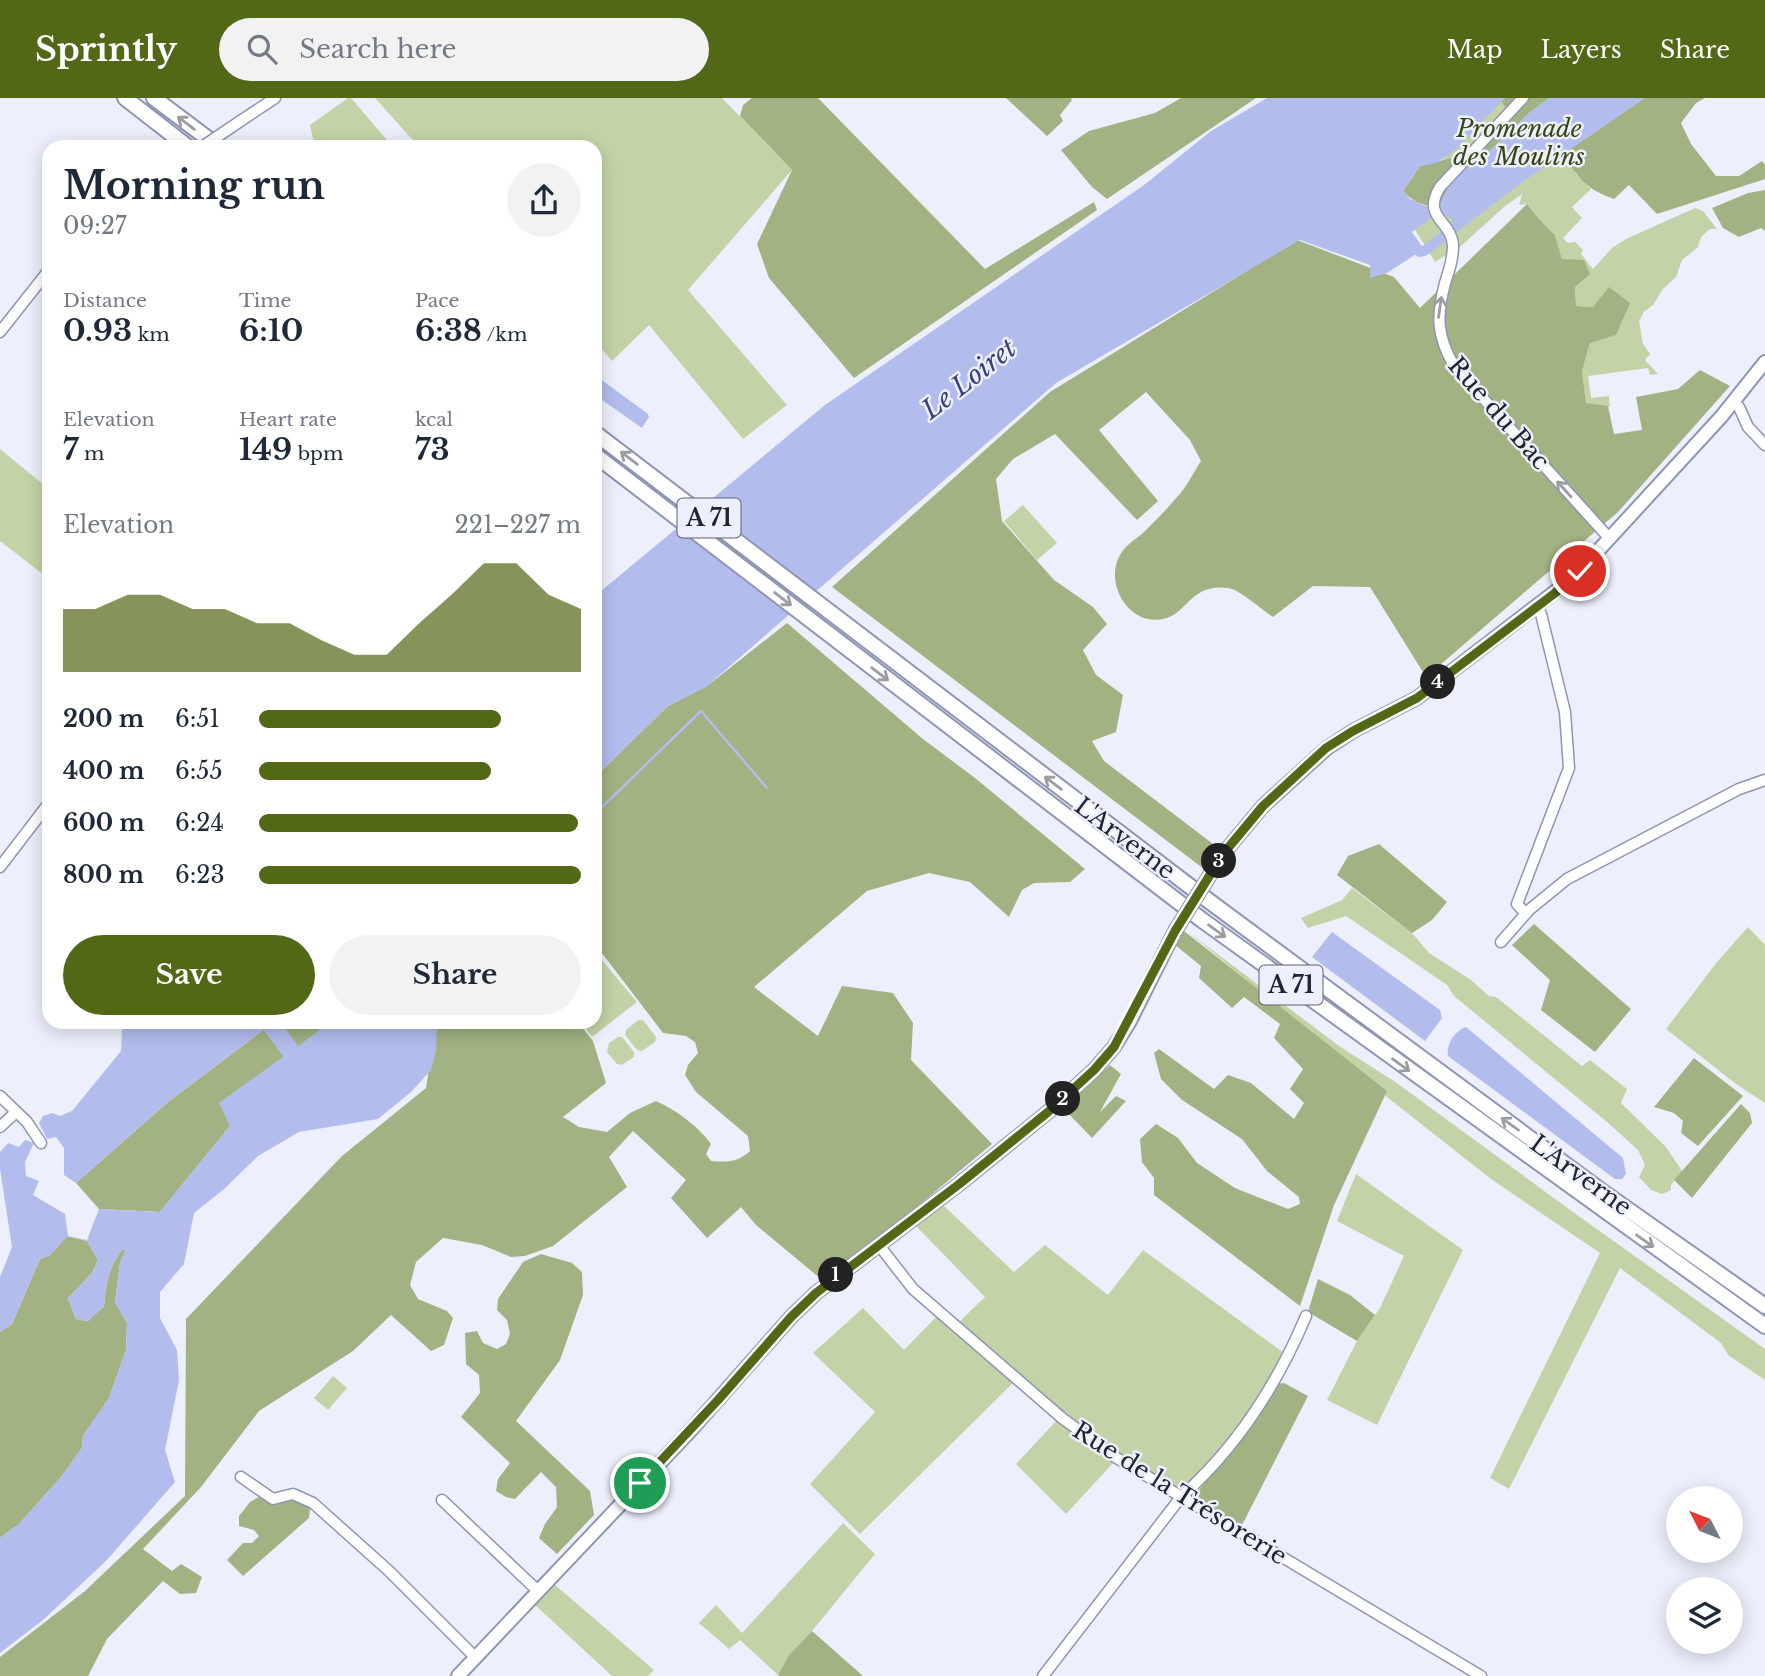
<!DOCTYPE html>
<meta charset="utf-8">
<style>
:root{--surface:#fff;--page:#f2f2f3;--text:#1f2937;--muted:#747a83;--accent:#536816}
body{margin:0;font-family:"Libre Baskerville",serif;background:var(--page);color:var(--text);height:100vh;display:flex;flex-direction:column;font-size:26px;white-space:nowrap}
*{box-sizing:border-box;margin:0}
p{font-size:23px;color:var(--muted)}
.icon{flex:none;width:38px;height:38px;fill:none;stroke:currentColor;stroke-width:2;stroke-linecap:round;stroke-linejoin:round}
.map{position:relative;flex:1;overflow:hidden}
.sheet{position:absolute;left:42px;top:42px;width:560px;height:889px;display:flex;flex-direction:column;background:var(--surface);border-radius:21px;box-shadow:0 4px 18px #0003}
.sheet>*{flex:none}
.needle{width:46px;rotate:312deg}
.controls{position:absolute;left:1666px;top:1388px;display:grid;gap:14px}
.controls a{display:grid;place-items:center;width:77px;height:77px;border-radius:50%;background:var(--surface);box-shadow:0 4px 18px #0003;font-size:35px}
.pin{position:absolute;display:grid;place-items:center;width:60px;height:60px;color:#fff;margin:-30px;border:4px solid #fff;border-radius:50%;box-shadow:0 2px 7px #0007}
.km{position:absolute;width:35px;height:35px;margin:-18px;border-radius:50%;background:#222;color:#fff;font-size:19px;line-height:35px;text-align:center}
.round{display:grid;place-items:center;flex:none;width:74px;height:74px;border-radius:37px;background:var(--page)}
.head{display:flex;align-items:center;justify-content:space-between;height:119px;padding:0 21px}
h1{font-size:38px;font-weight:700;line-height:52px}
.figures{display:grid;grid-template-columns:repeat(3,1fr);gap:10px;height:119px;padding:7px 21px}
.figures div{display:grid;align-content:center}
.figures b{font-size:30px;font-weight:700}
.figures small{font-size:19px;font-weight:400}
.figures p{font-size:19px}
.chart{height:196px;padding:14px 21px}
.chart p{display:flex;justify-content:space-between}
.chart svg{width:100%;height:126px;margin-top:7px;fill:var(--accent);opacity:.7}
.primary-button{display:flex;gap:14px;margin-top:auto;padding:14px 21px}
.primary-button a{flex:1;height:80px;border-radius:42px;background:var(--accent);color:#fff;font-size:28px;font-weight:700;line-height:80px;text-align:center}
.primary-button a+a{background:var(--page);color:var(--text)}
ul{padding:0 21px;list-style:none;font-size:23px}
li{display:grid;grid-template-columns:112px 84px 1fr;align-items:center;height:52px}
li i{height:18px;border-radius:9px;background:var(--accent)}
header{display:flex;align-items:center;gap:42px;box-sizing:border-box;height:98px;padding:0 35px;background:var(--accent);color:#fff}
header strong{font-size:33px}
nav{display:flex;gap:38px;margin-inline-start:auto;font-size:24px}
.search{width:490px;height:63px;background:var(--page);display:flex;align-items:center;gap:18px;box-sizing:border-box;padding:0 24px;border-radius:38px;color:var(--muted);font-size:26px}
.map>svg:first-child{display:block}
.green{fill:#c4d3a7}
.forest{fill:#a2b282}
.water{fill:#b2bded}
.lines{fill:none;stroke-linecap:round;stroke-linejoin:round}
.stream{stroke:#b2bded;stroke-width:2.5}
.canal{stroke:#b2bded;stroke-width:10}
.river{stroke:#b2bded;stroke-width:18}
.minor-casing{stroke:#8f95b2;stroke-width:13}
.major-casing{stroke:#8f95b2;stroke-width:16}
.highway-casing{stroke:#8f95b2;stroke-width:18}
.minor{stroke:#fff;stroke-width:10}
.major{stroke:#fff;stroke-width:12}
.highway{stroke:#fff;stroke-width:14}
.minor-bridge-casing{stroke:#8f95b2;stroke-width:13;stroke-linecap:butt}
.major-bridge-casing{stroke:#8f95b2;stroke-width:16;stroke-linecap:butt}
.minor-bridge{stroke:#fff;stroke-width:10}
.major-bridge{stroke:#fff;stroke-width:12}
.oneway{stroke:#9c9da2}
.route-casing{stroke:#fff;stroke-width:14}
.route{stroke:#536816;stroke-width:9}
.labels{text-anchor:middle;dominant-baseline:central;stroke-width:5;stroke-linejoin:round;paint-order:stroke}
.shield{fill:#edf0fc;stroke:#5f626d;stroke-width:2}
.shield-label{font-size:23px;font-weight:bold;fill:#222530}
.park-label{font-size:24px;font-style:italic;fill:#37450f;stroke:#edf0fc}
.street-label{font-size:24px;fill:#222530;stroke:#edf0fc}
.water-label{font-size:26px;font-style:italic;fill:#38417c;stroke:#edf0fc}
</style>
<header>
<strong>Sprintly</strong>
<div class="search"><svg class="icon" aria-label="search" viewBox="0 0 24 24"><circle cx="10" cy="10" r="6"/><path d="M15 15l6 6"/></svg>Search here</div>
<nav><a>Map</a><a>Layers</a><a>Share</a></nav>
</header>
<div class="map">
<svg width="1765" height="1578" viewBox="0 0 1765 1578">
<rect width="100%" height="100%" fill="#edf0fc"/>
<path class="green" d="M 348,0 L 351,0 L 393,49 L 321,49 L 313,41 L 310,27 Z
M 375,0 L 722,0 L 792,72 L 688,192 L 787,307 L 743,341 L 649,227 L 612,263 L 595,243 L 595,49 L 419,49 Z
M 1501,0 L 1665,0 L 1575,75 L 1591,91 L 1572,109 L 1582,120 L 1563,140 L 1568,145 L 1575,144 L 1583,152 L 1581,156 L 1593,171 L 1612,150 L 1626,141 L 1695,110 L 1703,113 L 1717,131 L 1710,131 L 1701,139 L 1698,149 L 1682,162 L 1676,179 L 1663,191 L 1653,207 L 1644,214 L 1639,223 L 1643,246 L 1650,256 L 1645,262 L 1658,276 L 1650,277 L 1648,270 L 1588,278 L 1591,300 L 1609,298 L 1610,309 L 1586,305 L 1582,273 L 1590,245 L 1593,209 L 1576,208 L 1575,189 L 1562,161 L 1555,137 L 1539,121 L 1527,106 L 1519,107 L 1522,96 L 1504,109 L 1461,148 L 1435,164 L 1415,132 L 1438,67 Z
M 0,351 L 49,391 L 49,481 L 0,443 Z
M 1023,407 L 1057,445 L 1037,462 L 1004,423 Z
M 1352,790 L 1412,835 L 1429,855 L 1471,882 L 1489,898 L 1496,899 L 1582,968 L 1590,962 L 1627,991 L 1621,1005 L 1666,1049 L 1682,1073 L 1671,1087 L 1671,1092 L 1662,1096 L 1651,1092 L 1639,1079 L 1645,1067 L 1638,1052 L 1607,1024 L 1454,898 L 1447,887 L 1346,818 L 1308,830 L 1301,820 L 1342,802 Z
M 1748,829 L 1765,847 L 1765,1005 L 1736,986 L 1666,931 L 1717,864 Z
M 1187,833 L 1339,948 L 1394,983 L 1573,1114 L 1765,1251 L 1765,1282 L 1728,1257 L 1721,1245 L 1620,1170 L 1509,1391 L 1490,1380 L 1600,1155 L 1491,1081 L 1387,999 Z
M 595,854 L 637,904 L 592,939 L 580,924 L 595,924 Z
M 638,922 L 643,922 L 656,939 L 655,944 L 642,953 L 637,952 L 625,937 L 626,932 Z
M 618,939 L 622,939 L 634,954 L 634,959 L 622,967 L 617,966 L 607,954 L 609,945 Z
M 1356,1076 L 1463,1152 L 1377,1327 L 1327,1302 L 1357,1243 L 1380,1210 L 1404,1158 L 1337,1123 Z
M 943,1107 L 1014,1174 L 1045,1147 L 1108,1197 L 1143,1152 L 1284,1255 C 1265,1308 1223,1350 1186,1390 L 1177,1391 L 1164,1384 L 1115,1352 L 1053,1305 L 959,1224 L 985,1199 L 916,1128 Z
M 863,1210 L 904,1252 L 937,1218 L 1013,1285 L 860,1436 L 810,1386 L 875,1314 L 813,1255 Z
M 333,1278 L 347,1290 L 328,1312 L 314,1300 Z
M 1058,1321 L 1114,1364 L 1066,1416 L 1016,1366 Z
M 843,1425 L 875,1456 L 812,1533 L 789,1557 L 778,1577 L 740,1542 L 729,1551 L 699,1525 L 716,1507 L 742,1535 Z
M 554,1486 L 654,1572 L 648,1578 L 612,1578 L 534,1506 Z"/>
<path class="forest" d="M 752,0 L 818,0 L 985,171 L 1094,104 L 1097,112 L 854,280 L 769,180 L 757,146 L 792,72 L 740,18 L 743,7 Z
M 1006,0 L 1071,0 L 1072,2 L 1060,17 L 1063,23 L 1047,38 Z
M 1181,0 L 1256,0 L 1107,101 L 1092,89 L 1061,52 L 1089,33 L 1155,15 Z
M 1505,0 L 1549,0 L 1530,14 L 1475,67 C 1459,70 1445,92 1440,107 C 1424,109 1414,105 1403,93 L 1420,68 L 1463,57 L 1506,9 L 1501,4 Z
M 1645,0 L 1705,0 L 1696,5 L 1681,25 L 1691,46 L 1716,78 L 1739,78 L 1762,63 L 1765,67 L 1765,81 L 1657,116 L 1629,87 L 1614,101 C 1586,91 1579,81 1563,56 Z
M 1765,92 L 1765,133 L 1761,130 L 1739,139 L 1723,130 L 1712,110 L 1748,95 Z
M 1527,106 L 1539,121 L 1555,137 L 1562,161 L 1584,162 L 1590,176 L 1575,189 L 1576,208 L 1593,209 L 1609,189 L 1630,205 L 1616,237 L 1590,245 L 1582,273 L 1586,305 L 1608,308 L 1614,336 L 1642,332 L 1636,299 L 1678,291 L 1700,272 L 1730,288 L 1618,414 L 1426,579 L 1370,489 L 1313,488 L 1273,519 C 1262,512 1239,491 1228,490 C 1190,485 1188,516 1163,521 C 1131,528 1106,490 1118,461 C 1124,447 1134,443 1144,434 C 1155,423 1167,411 1177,399 C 1187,389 1193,375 1201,363 L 1190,342 L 1146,294 L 1099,332 L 1158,403 L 1137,422 L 1055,336 L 1013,361 L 996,381 L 1002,423 L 1054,482 L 1093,509 L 1107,526 L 1083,552 L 1096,577 L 1123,597 L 1116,634 L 1092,643 L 1104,663 L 1217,749 L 1204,771 L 832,489 L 1050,294 L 1297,142 L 1394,179 L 1420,210 Z
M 787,525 L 923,641 L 975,680 L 1085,771 L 1070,784 L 1034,785 L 1022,792 L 1009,819 L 970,784 L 929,775 L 867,793 L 754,889 L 818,938 L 842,888 L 893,895 L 913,925 L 911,962 L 992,1046 L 906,1118 L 821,1181 L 756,1127 L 741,1109 L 707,1140 L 671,1100 L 686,1082 L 633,1033 L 609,1059 L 627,1089 L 553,1148 L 525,1158 L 511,1159 L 482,1147 L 443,1140 L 416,1164 L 410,1187 L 418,1201 L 447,1213 L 453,1220 L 444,1247 L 431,1253 L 391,1217 L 353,1253 L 259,1313 L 201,1389 L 143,1451 L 172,1473 L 181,1466 L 202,1479 L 196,1495 L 180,1496 L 163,1483 L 107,1541 L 88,1578 L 0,1578 L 0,1559 L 85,1493 L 185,1398 L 186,1221 L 342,1058 L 426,990 L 436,924 L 578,924 L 593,943 L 606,985 L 563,1019 L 579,1029 L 607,1034 L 630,1015 L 656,1003 C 676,1012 698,1028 711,1046 L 706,1056 L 711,1063 C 727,1064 737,1065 750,1053 L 748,1038 L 696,994 L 685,977 L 688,967 L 698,955 L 695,944 L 686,938 L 663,935 L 595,846 L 595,679 L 668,608 L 707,588 Z
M 1379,746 L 1447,804 L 1432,822 L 1412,835 L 1337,777 L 1348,758 Z
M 1534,826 L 1631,911 L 1595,954 L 1541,912 L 1550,882 L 1512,847 Z
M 1184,833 L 1387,993 L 1334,1107 L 1300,1208 L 1154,1097 L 1154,1080 L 1142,1064 L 1140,1041 L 1156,1026 L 1178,1040 L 1197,1065 L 1235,1090 L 1288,1111 L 1300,1106 L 1299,1099 L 1267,1073 L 1242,1041 L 1182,1002 L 1161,981 L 1154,955 L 1159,951 L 1214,991 L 1228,977 L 1251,985 L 1294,1021 L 1304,1005 L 1290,991 L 1303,971 L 1274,940 L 1280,926 L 1244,899 L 1232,910 L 1199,880 L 1201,868 L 1174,846 Z
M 274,924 L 332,924 L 230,1028 L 160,1114 L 99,1111 L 76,1085 L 168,1004 Z
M 1694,960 L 1743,998 L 1698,1048 L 1681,1035 L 1683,1023 L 1674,1015 L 1654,1009 Z
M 1110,967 L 1121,976 L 1100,1014 L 1116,998 L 1126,1003 L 1092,1040 L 1063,1010 Z
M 1741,1006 L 1750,1015 L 1752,1025 L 1692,1100 L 1674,1082 Z
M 67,1138 L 87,1143 L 98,1162 L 92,1175 L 68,1200 L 76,1221 L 88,1223 L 104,1208 C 106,1186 108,1170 122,1152 L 126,1152 L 120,1165 L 115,1204 L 127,1225 L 126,1252 L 109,1300 L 83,1338 L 82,1350 L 61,1379 L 19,1426 L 0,1440 L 0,1234 L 12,1226 L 40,1161 L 50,1157 Z
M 541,1156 L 572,1165 L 582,1174 L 583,1197 L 560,1262 L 516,1323 L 590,1393 L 594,1417 L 557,1456 L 539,1440 L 545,1426 L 557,1409 L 556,1389 L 541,1374 L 515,1401 L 506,1399 L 496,1393 L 498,1381 L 510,1365 L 461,1319 L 480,1295 L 479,1277 L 466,1266 L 465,1235 L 477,1233 L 483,1245 L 497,1251 L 506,1246 L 510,1236 L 507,1222 L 497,1212 L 498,1201 L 523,1164 Z
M 1318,1181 L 1350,1197 L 1375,1217 L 1357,1243 L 1308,1214 Z
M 1284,1285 L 1308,1298 L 1240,1431 L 1193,1399 L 1247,1334 L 1278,1286 Z
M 259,1399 L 269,1405 L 301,1402 L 310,1411 L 309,1420 L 243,1478 L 227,1462 L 243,1445 L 252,1445 L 259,1438 L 254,1432 L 239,1428 L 239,1418 L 250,1404 Z
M 812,1533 L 863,1578 L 779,1578 L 778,1577 L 789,1557 Z"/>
<path class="water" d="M 1267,0 L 1505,0 L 1455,52 L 1437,65 L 1420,68 L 1403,93 L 1410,101 L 1427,109 L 1431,120 L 1412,134 L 1424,151 L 1387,175 L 1370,180 L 1370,167 L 1300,142 L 1056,285 L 706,589 L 668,608 L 595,679 L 595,498 L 825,307 L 1144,87 L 1211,33 Z
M 1549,0 L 1645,0 L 1524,83 L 1454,136 L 1449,128 L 1453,121 L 1441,116 L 1438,111 C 1445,95 1456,70 1475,67 L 1530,14 Z
M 595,277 L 648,316 L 649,319 L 642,330 L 595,297 Z
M 1332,834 L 1440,912 L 1442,920 L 1425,943 L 1312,859 Z
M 130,924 L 274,924 L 168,1004 L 76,1085 L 64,1077 L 64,1050 L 56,1039 L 47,1041 L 39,1025 L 43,1018 L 52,1015 L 60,1018 L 72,1013 L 121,953 L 122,932 Z
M 331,924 L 437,924 L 436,953 L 431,972 L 411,994 L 378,1021 L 299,1034 L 258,1058 L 223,1092 L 194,1115 L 184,1166 L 160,1194 L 160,1220 L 177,1252 L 179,1282 L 165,1352 L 175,1384 L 106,1463 L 43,1522 L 0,1555 L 0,1440 L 19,1426 L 61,1379 L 82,1350 L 83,1338 L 109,1300 L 126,1252 L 127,1225 L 115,1204 L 120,1165 L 125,1152 L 122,1152 C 108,1170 106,1186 104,1208 L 88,1223 L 76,1221 L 68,1200 L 92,1175 L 98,1162 L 87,1143 L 68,1138 L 50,1157 L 40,1161 L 12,1226 L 0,1234 L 0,1179 L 12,1149 L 0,1071 L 0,1054 L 8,1045 L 19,1049 L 25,1042 L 34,1045 L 25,1064 L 26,1078 L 39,1083 L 33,1097 L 65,1116 L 68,1138 L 87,1142 L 99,1111 L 160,1114 L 230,1028 L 219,1005 Z
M 1466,929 L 1623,1060 L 1626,1076 L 1622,1081 L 1615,1081 L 1448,958 C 1446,947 1454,933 1466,929 Z"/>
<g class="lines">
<path class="stream" d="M 595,716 L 701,613 L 767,690"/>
<path class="canal" d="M 1420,154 L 1424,153 L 1453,131"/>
<path class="river" d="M 269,924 L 305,972"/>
<g class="minor-casing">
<path id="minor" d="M 1523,0 L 1440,89 C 1421,120 1452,122 1453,148 C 1453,161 1449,173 1445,185 C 1436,219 1437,238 1454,268 L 1610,441
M 239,24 L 275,0
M 0,234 L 49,172
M 1734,304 L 1739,309 L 1748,329 L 1765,347
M 0,769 L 49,705
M 1526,816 L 1517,806 L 1569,670 L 1565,614 L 1541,516 L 1536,510
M 1501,844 L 1529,812 L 1567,781 L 1739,691 L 1765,682
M 0,998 L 27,1024 L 41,1045
M 0,1029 L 16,1014
M 878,1146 L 913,1191 L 1062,1320 L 1115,1359 L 1481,1578
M 241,1379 L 273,1401 L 293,1396 L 313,1405 L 389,1473 L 475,1559
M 442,1402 L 538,1493
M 1043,1578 L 1181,1399 C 1237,1349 1277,1287 1306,1218"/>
</g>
<g class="major-casing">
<path id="major" d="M 1223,756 L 1263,708 L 1327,650 L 1353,633 L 1417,600 L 1573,480 L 1721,319 L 1765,264
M 458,1578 L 691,1332 L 791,1219 L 816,1195 L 958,1087 L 1048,1014 L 1094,972 L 1114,949 L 1130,923 L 1175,833"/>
</g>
<g class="highway-casing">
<path id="highway" d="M 125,0 L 188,49
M 154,0 L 219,49
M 595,335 L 1213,806 L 1600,1092 L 1765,1208
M 595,357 L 1202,822 L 1765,1228"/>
</g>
<use href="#minor" class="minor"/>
<use href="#major" class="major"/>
<use href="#highway" class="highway"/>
<g class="minor-bridge-casing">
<path id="minor-bridge" d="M 202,49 L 239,24"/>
</g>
<g class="major-bridge-casing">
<path id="major-bridge" d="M 1175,833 L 1223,756"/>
</g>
<use href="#minor-bridge" class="minor-bridge"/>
<use href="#major-bridge" class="major-bridge"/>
</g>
<defs><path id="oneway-shaft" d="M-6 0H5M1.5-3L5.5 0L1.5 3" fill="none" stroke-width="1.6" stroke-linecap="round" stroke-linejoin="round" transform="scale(1.75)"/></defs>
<g class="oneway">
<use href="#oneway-shaft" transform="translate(186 25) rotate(-143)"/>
<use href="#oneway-shaft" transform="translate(1440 209) rotate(-82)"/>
<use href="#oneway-shaft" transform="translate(629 360) rotate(-143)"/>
<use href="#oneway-shaft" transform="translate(1564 391) rotate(-132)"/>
<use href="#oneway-shaft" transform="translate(783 501) rotate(38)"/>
<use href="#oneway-shaft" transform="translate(880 576) rotate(37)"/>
<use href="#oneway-shaft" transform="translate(1053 685) rotate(-143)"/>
<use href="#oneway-shaft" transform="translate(1217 833) rotate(36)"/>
<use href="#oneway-shaft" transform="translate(1401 967) rotate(36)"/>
<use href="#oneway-shaft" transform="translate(1510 1026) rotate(-144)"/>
<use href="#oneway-shaft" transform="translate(1645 1143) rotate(35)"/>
</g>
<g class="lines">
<g class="route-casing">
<path id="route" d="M 640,1385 L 718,1302 L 791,1219 L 816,1195 L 958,1087 L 1048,1014 L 1094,972 L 1114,949 L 1175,833 L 1223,756 L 1263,708 L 1326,650 L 1353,633 L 1417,600 L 1555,495 L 1580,473"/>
</g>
<use href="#route" class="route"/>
</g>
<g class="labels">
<g class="shield">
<rect x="677.5" y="400.5" width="63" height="39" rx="5"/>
<rect x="1259.5" y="867.5" width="63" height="39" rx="5"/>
</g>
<g class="shield-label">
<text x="709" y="420">A 71</text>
<text x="1291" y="887">A 71</text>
</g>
<g class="park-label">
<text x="1519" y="30">Promenade<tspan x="1519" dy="28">des Moulins</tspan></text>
</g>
<g class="street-label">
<text transform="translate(1499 315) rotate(49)">Rue du Bac</text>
<text transform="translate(1125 740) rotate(37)">L'Arverne</text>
<text transform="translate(1581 1077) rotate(36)">L'Arverne</text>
<text transform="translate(1180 1395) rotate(32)">Rue de la Trésorerie</text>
</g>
<g class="water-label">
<text transform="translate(969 281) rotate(-38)">Le Loiret</text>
</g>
</g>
</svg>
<div class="controls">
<a><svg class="needle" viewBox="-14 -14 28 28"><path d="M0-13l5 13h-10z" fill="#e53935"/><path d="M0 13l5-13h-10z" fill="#747a83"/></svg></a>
<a><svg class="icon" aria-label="layers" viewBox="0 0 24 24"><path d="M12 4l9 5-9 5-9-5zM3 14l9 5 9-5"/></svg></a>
</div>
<div class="pin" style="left:640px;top:1385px;background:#1e9e55"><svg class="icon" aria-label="arrive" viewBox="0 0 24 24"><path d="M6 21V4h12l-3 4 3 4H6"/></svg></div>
<div class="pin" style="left:1580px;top:473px;background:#d93025"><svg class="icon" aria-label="check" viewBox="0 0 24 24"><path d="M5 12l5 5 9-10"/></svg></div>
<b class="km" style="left:836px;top:1177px">1</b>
<b class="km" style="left:1063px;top:1001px">2</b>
<b class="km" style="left:1219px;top:763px">3</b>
<b class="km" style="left:1438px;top:584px">4</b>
<section class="sheet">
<div class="head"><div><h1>Morning run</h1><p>09:27</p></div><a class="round"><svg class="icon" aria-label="share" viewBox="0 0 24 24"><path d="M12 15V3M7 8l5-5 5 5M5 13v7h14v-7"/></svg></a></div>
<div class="figures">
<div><p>Distance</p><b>0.93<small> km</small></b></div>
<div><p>Time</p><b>6:10</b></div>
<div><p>Pace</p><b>6:38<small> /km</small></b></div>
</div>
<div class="figures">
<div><p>Elevation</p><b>7<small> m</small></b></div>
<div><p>Heart rate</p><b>149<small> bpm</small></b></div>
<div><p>kcal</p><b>73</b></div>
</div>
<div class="chart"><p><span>Elevation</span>221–227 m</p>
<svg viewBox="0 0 160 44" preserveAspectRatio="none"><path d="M0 44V22L10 22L20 17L30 17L40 22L50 22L60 27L70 27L80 33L90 38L100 38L110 27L120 17L130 6L140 6L150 17L160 22V44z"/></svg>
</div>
<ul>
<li><b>200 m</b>6:51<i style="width:75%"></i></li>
<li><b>400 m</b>6:55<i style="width:72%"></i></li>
<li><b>600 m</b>6:24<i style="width:99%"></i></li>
<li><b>800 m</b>6:23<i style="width:100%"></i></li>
</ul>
<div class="primary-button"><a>Save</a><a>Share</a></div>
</section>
</div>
